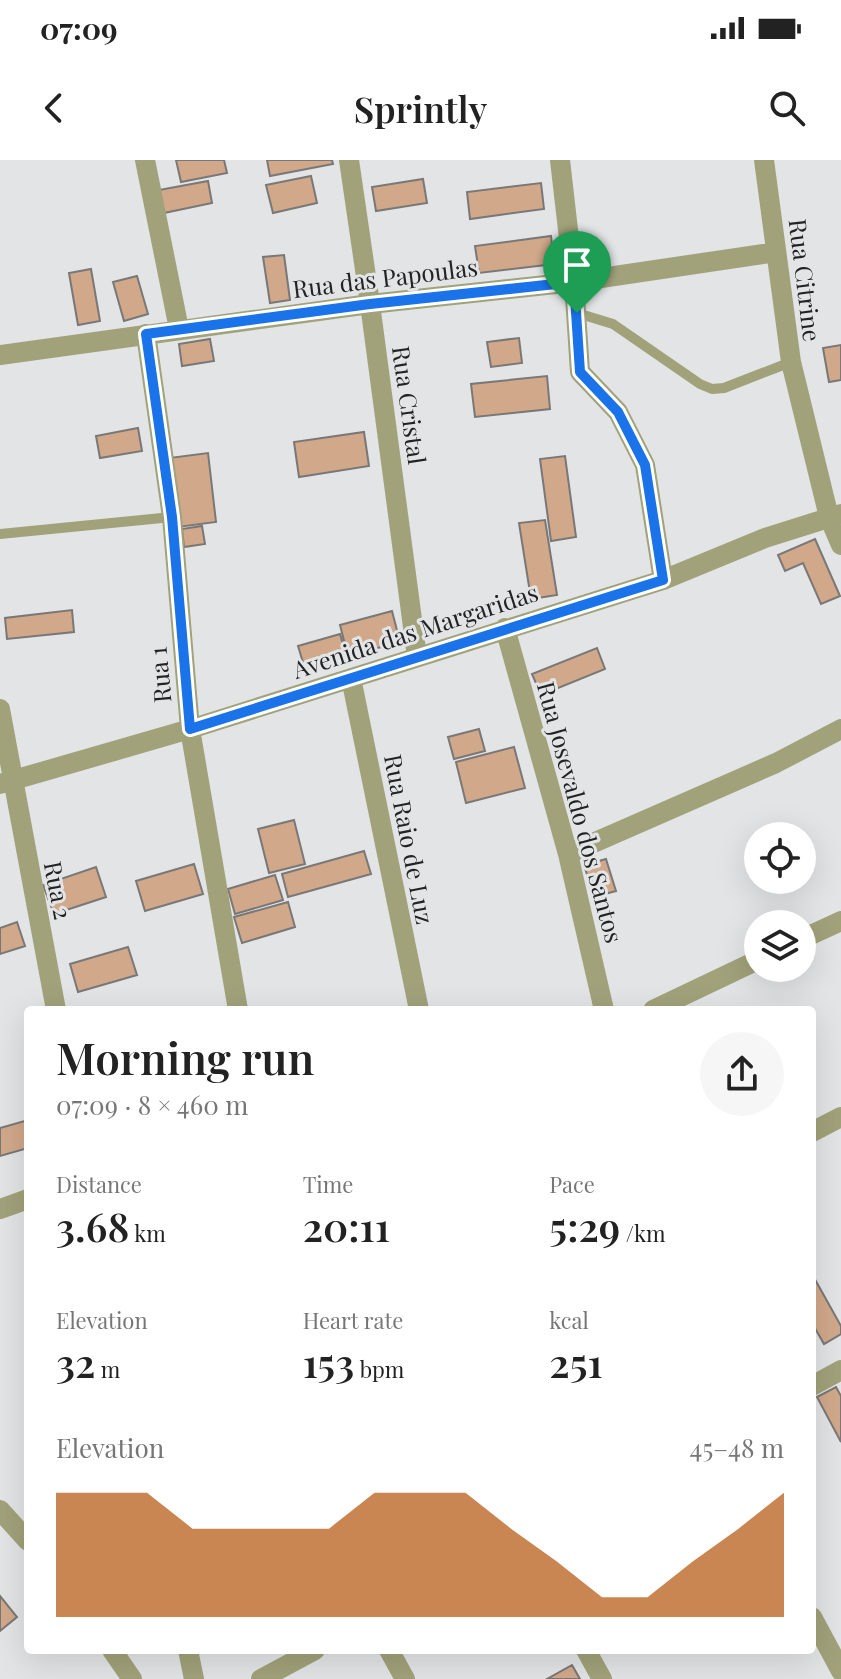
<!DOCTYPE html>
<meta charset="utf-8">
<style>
:root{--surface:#fff;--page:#f6f6f6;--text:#222;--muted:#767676;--accent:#b45309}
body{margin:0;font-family:"Playfair Display",serif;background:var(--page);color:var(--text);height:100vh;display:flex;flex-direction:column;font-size:30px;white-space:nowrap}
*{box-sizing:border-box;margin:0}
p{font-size:26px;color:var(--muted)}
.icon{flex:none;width:44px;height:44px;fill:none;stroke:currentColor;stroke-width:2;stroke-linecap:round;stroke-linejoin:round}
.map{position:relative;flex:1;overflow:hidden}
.drawer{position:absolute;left:24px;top:846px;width:792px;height:648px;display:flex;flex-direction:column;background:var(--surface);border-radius:8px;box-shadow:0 8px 32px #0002}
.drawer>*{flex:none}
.controls{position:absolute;left:744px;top:662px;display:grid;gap:16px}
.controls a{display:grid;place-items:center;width:72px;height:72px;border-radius:50%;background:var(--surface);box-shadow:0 8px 32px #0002;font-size:40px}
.pin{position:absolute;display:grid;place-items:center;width:68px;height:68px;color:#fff;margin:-82px -34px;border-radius:50% 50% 50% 0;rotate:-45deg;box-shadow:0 0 8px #0007}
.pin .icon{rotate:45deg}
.round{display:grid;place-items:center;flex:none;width:84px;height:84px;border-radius:42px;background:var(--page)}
.overview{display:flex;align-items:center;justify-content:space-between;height:136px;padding:0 32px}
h1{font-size:44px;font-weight:600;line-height:60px}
.metrics{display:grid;grid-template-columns:repeat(3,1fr);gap:12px;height:136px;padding:8px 32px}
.metrics div{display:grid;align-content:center}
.metrics b{font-size:40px;font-weight:600}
.metrics small{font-size:22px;font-weight:400}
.metrics p{font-size:22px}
.chart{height:224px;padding:16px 32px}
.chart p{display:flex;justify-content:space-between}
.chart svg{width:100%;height:144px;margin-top:8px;fill:var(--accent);opacity:.7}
.status{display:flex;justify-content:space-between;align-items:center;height:56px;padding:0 40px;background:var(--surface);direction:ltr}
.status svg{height:22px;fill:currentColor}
header{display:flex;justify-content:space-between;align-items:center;height:104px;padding:0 32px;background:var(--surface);font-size:36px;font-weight:600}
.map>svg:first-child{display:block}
.building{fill:#d1a88a;stroke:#7a7876;stroke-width:2}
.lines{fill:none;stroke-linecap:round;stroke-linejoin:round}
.lane{stroke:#a1a27a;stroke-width:10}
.street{stroke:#a1a27a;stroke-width:20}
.route-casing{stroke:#fff;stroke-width:16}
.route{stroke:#1a73e8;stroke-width:10}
.labels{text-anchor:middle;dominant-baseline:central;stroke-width:6;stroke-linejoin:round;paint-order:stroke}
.street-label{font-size:24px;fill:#222324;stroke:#e2e4e6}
</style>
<div class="status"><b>07:09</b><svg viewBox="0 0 49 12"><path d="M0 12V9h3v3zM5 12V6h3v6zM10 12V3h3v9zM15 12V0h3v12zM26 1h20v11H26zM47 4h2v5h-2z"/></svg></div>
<header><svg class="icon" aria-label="back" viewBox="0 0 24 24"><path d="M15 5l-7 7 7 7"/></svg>Sprintly<svg class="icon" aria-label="search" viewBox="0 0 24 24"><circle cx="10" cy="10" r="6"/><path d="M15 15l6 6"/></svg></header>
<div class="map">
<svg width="841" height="1519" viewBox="0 0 841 1519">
<rect width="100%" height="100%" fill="#e2e4e6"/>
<path class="building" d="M 176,0 L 224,0 L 227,13 L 181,22 Z
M 267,0 L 332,0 L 333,4 L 270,16 Z
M 311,16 L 317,43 L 273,53 L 266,25 Z
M 423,19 L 427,43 L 376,51 L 372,27 Z
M 208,21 L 212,43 L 164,53 L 159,30 Z
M 541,23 L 544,49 L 470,59 L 467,32 Z
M 551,76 L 554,104 L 479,113 L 475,86 Z
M 284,95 L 290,140 L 270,143 L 263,97 Z
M 91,109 L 100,161 L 78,165 L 69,113 Z
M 137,116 L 148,154 L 124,161 L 113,122 Z
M 519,178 L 522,203 L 491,207 L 487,182 Z
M 210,179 L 214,201 L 182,206 L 179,184 Z
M 841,185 L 841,220 L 829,222 L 823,188 Z
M 547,216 L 550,249 L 475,257 L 471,224 Z
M 138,268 L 142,291 L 100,298 L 96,276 Z
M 364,272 L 369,306 L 299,317 L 294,282 Z
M 208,293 L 216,362 L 178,367 L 169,298 Z
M 565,296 L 576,377 L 551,381 L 540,299 Z
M 545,360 L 557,435 L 531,439 L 519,363 Z
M 202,366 L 205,384 L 184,387 L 182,369 Z
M 815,379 L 840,436 L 821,444 L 803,403 L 785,411 L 778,395 Z
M 72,450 L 74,472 L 7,479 L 5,458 Z
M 392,451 L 400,482 L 348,496 L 340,465 Z
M 340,474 L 347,498 L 305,509 L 298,486 Z
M 597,488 L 605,509 L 541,535 L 532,514 Z
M 479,569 L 485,591 L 454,599 L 448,577 Z
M 514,587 L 525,628 L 466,643 L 456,602 Z
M 294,660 L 305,704 L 269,713 L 258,669 Z
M 364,691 L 371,714 L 288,737 L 282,714 Z
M 606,699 L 616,731 L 594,737 L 584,705 Z
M 194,704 L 203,734 L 145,751 L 136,721 Z
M 96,707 L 106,737 L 54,754 L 43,725 Z
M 275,715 L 283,740 L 235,754 L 228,729 Z
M 288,742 L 295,767 L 242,783 L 234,757 Z
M 17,762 L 25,786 L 0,794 L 0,768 Z
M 128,787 L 137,815 L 78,832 L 70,804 Z
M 28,960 L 28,988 L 0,996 L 0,968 Z
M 812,1114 L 841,1166 L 841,1174 L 824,1184 L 812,1163 Z
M 836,1227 L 841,1236 L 841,1282 L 817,1237 Z
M 0,1436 L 17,1457 L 0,1471 Z
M 572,1505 L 580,1519 L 547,1519 Z"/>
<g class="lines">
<path class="lane" d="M 577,153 L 613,164 L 700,224 L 712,229 L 724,228 L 791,202
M 0,374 L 172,357"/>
<path class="street" d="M 145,0 L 179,169
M 349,0 L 370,144 L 417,497
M 560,0 L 574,122 L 580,212 L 618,252 L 645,305 L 663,420
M 764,0 L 791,202 L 829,357 L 841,385
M 146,174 L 172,357 L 190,569 L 238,850
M 0,195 L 370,144 L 574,122 L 776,92
M 505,468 L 568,694 L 604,850
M 351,518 L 419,850
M 0,549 L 56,850
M 0,624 L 190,569 L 663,420 L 765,378 L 841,354
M 568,694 L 776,603 L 841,569
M 802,779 L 841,761
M 653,850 L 758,800
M 812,972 L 841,957
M 0,1049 L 28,1039
M 812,1226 L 841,1210
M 0,1350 L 28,1381
M 812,1457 L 841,1511
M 112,1490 L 132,1519
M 188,1490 L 194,1519
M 389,1490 L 405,1519
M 586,1490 L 602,1519
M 261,1519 L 315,1490"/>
</g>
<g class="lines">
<g class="route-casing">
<path id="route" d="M 574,122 L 580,212 L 618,252 L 645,305 L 663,420 L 190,569 L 172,357 L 146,174 L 370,144 Z"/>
</g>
<use href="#route" class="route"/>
</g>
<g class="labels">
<g class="street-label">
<text transform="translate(385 117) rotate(-7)">Rua das Papoulas</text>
<text transform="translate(806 120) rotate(83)">Rua Citrine</text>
<text transform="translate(410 245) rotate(82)">Rua Cristal</text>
<text transform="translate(415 470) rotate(-18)">Avenida das Margaridas</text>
<text transform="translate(159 515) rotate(-95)">Rua 1</text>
<text transform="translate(581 652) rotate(75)">Rua Josevaldo dos Santos</text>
<text transform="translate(410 679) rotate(79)">Rua Raio de Luz</text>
<text transform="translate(59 730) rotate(79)">Rua 2</text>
</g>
</g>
</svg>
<div class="controls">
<a><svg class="icon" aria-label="locate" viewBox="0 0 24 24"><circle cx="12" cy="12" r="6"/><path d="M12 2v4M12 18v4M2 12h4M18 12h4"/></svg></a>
<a><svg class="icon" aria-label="layers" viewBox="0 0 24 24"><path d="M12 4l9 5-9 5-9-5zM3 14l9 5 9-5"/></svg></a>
</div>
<div class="pin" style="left:577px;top:153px;background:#1e9e55"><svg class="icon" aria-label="arrive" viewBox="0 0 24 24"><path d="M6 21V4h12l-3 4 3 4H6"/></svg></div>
<section class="drawer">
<div class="overview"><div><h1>Morning run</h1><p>07:09 · 8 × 460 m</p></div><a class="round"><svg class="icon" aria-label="share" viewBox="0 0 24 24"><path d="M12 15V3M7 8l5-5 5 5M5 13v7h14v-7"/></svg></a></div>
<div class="metrics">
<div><p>Distance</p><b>3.68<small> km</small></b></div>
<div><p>Time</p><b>20:11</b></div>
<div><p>Pace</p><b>5:29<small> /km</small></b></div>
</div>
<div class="metrics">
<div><p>Elevation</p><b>32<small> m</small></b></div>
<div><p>Heart rate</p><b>153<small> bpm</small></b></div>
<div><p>kcal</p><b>251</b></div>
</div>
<div class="chart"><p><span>Elevation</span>45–48 m</p>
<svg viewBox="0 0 160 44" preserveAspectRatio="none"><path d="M0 44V6L10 6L20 6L30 17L40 17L50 17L60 17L70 6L80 6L90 6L100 17L110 27L120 38L130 38L140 27L150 17L160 6V44z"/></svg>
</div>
</section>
</div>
